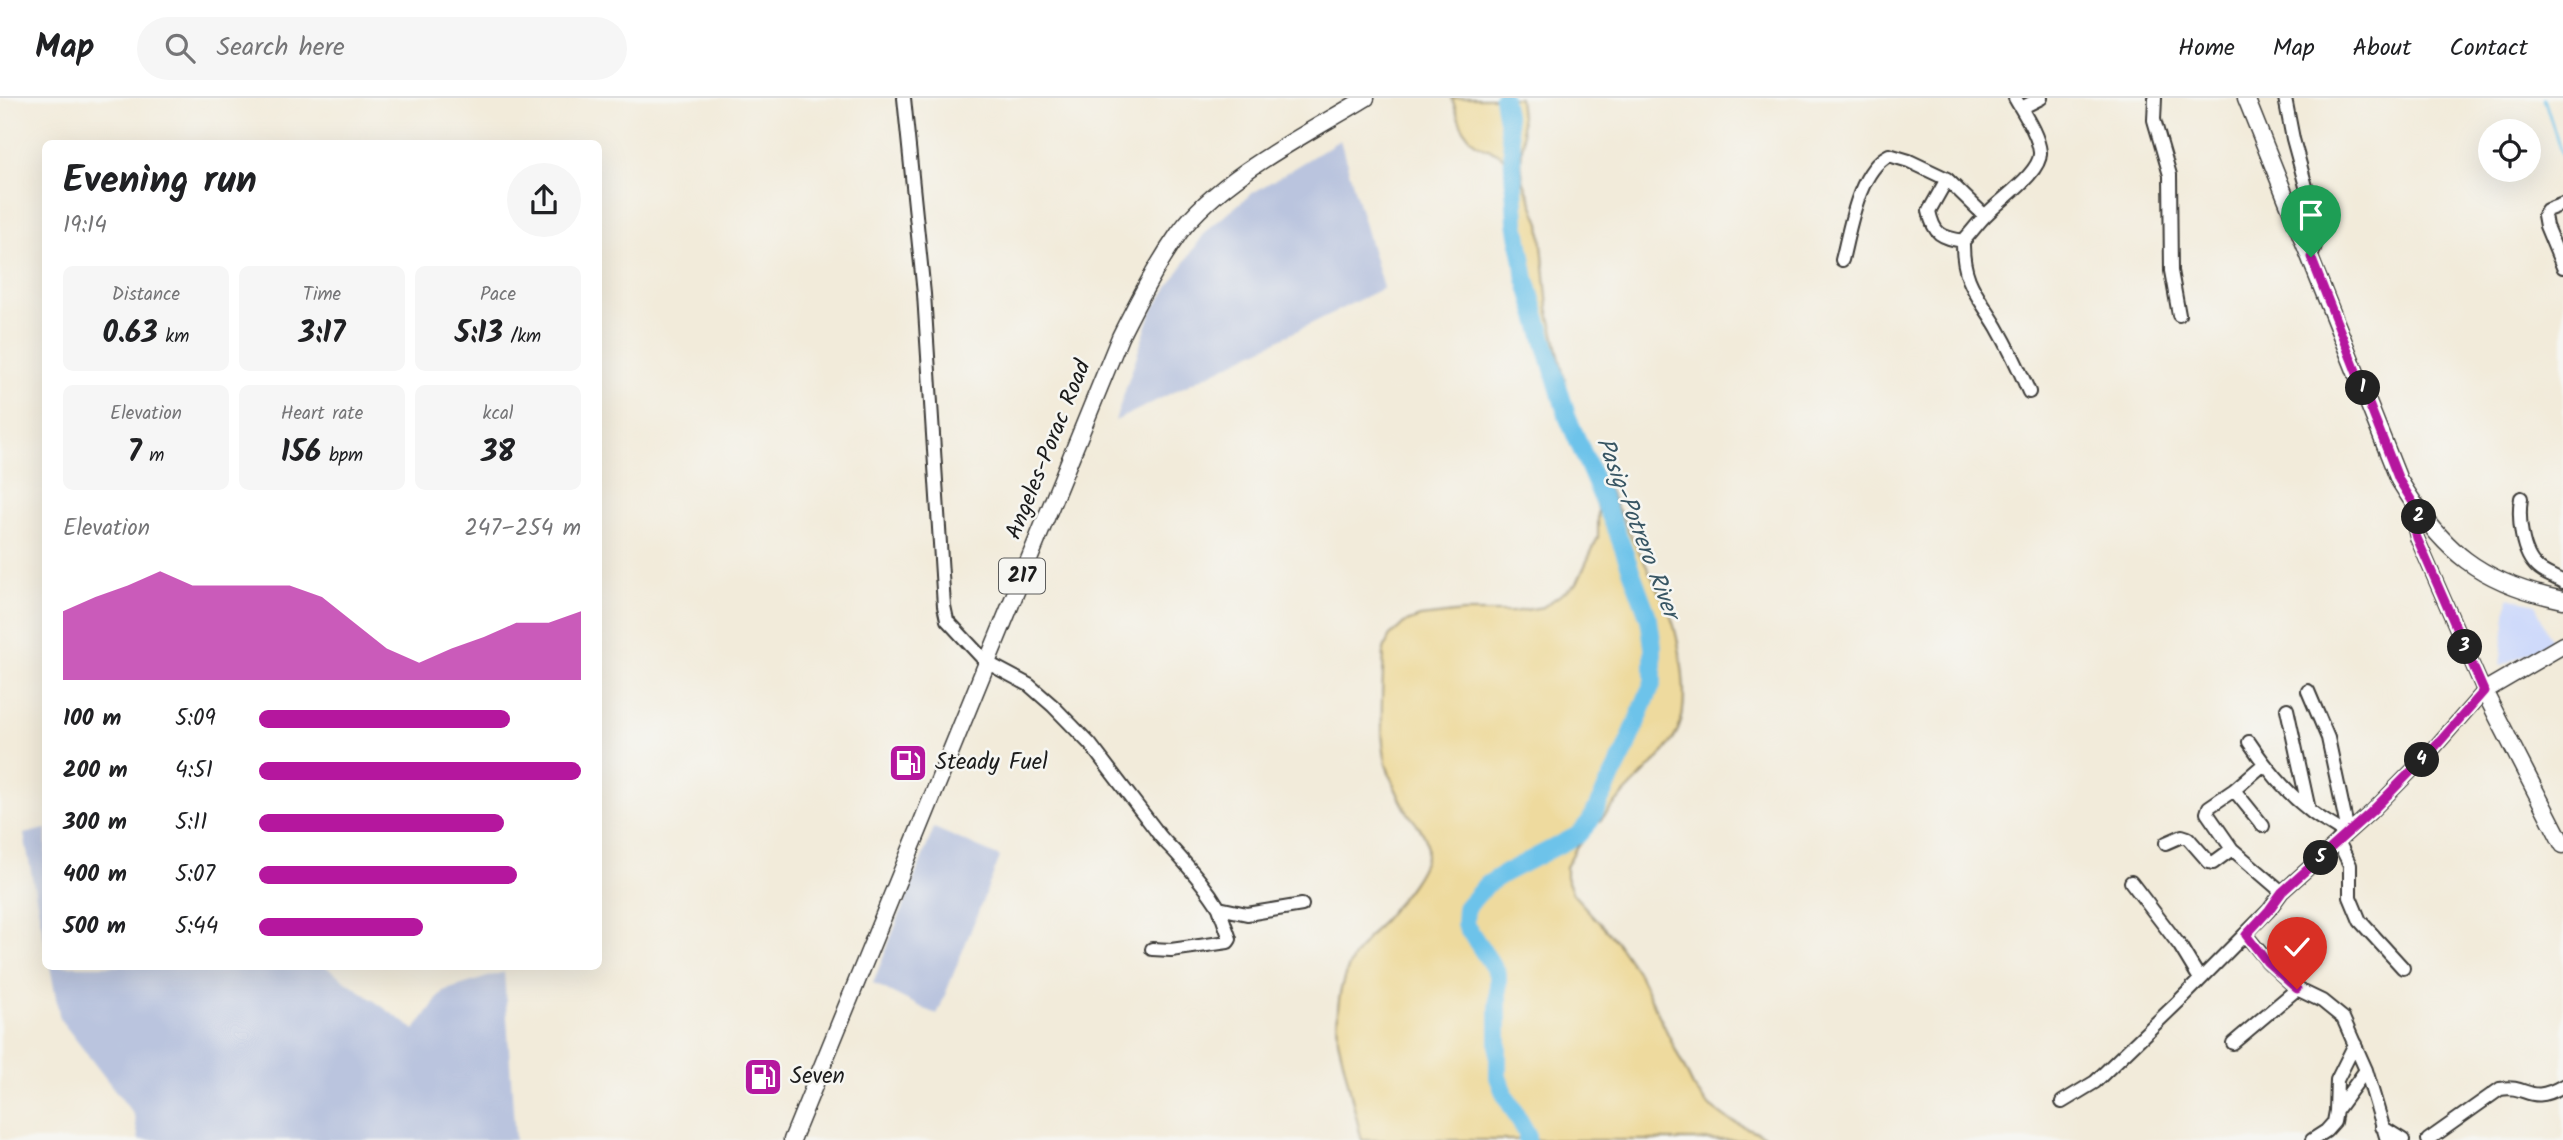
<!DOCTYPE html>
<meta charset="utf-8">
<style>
:root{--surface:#fff;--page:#f6f6f6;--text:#202124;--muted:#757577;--line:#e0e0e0;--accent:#b5179e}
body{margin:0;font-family:Kalam,sans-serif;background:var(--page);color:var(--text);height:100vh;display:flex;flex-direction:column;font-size:26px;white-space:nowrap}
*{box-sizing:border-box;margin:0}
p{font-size:23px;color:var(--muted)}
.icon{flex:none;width:38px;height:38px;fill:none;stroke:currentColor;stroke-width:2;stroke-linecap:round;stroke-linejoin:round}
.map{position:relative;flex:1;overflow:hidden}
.sheet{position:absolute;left:42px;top:42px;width:560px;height:830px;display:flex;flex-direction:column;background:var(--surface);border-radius:10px;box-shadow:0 7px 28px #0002}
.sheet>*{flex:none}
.fabs{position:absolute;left:2478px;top:21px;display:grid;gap:14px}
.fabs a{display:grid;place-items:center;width:63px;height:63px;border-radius:50%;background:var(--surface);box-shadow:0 7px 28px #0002;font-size:35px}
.pin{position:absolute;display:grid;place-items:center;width:60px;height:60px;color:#fff;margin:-72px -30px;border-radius:50% 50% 50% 0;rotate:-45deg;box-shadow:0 0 7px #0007}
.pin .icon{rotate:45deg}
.km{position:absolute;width:35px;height:35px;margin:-18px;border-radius:50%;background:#222;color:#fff;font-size:19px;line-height:35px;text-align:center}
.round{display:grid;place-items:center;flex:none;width:74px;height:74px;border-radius:37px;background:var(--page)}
.headline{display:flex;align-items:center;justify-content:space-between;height:119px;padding:0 21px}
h1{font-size:38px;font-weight:600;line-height:52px}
.metrics{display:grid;grid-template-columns:repeat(3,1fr);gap:10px;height:119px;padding:7px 21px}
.metrics div{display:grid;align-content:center;border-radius:10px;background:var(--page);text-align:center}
.metrics b{font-size:30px;font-weight:600}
.metrics small{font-size:19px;font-weight:400}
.metrics p{font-size:19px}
.chart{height:196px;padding:14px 21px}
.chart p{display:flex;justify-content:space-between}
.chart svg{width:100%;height:126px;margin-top:7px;fill:var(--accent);opacity:.7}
ul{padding:0 21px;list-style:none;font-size:23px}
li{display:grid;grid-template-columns:112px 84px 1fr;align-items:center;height:52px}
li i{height:18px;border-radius:9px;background:var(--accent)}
header{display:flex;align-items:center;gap:42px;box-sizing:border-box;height:98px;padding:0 35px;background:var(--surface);border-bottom:2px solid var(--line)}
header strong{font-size:33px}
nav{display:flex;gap:38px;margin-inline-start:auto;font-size:24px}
.search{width:490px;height:63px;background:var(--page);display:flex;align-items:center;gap:18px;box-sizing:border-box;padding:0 24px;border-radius:38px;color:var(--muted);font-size:26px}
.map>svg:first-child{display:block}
.built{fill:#cfdafa}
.industrial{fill:#bac4de}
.sand{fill:#eeda9e;stroke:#857b5d;stroke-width:2}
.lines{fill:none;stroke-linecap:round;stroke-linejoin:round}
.stream{stroke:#6dc3ea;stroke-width:2.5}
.river{stroke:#6dc3ea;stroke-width:18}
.minor-casing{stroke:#3c3b38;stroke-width:16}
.major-casing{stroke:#3c3b38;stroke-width:19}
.minor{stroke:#fff;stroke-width:12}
.major{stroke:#fff;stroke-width:16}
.route-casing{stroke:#fff;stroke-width:14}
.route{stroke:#b5179e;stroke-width:9}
.labels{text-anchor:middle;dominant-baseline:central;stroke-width:5;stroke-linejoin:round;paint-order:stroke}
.shield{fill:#f6f6f2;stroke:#5d5d5c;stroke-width:2}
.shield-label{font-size:21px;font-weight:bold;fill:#1c1c1c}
.street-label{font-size:23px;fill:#1c1c1c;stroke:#f6f6f2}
.poi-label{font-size:23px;fill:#1c1c1c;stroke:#f6f6f2;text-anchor:start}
.water-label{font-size:24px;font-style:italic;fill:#385664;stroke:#f6f6f2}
</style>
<header>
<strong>Map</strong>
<div class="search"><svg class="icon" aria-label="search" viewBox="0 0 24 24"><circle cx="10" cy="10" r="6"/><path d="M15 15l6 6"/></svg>Search here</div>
<nav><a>Home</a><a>Map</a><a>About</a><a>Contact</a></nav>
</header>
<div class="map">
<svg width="2563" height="1042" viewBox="0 0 2563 1042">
<rect width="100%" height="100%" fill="#f6f6f2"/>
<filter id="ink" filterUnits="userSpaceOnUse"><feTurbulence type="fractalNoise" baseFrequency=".0143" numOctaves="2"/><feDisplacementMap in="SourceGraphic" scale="14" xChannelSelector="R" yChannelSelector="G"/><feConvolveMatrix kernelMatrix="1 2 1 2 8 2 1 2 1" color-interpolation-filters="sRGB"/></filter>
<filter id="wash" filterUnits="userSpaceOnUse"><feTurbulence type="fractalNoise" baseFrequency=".00686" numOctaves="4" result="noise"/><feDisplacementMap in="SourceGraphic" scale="28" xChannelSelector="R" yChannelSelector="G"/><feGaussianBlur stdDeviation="1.57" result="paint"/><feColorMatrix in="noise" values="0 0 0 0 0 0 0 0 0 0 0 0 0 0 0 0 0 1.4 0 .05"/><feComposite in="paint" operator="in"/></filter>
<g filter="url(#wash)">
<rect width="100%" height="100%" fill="#f2ebda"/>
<path class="built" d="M 2508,499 L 2535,506 L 2552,544 L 2500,568 Z"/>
<path class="industrial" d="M 1340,42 L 1383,190 L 1115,323 L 1151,215 L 1206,133 L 1251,96 Z
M 934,730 L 1000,759 L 937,917 L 873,885 Z
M 45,731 L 46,731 L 45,846 L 24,736 Z
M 50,868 L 325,868 L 415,932 L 443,893 L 504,874 L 515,1042 L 139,1042 L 134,1017 L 60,921 Z"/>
<path class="sand" d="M 1452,0 L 1519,0 L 1523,38 L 1521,64 L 1523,82 L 1540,125 L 1548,209 L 1572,314 L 1582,339 L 1670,515 C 1680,544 1691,603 1678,632 C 1668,654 1647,672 1630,690 C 1611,709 1594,730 1576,750 L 1566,769 L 1566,779 L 1573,796 L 1616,843 L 1640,878 L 1693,988 L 1707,1006 L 1727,1021 L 1774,1042 L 1362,1042 L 1361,1039 L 1338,941 C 1336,914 1339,883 1354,859 C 1371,831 1428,780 1427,749 C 1427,735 1413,723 1406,712 C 1399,699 1391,683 1387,668 C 1378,637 1383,584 1384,551 L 1389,539 L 1404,525 L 1420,519 L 1463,514 L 1513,514 L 1543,509 L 1577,485 L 1598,439 L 1598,411 L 1581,361 L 1553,296 L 1532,218 L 1518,179 L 1510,132 L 1508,68 C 1502,51 1489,54 1477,46 C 1462,36 1457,16 1452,0 Z"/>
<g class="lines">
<path class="stream" d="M 2544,0 L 2563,61"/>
<path class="river" d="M 1503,0 L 1512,51 L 1516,124 L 1526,181 L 1567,318 L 1617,434 L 1649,521 L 1653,549 L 1653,584 L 1624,655 L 1590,723 L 1578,737 L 1505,775 L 1486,787 L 1466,810 L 1465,826 L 1498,876 L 1498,979 L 1504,995 L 1527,1036 L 1527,1042"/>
</g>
</g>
<g filter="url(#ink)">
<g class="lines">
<g class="minor-casing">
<path id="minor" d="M 904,0 L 924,196 L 944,508 L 947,522 L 986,564 L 1029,587 L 1053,608 L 1090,646 L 1155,731 C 1162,742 1169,747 1177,756 C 1193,774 1207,790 1219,810 L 1247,816 L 1302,807
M 2015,0 C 2024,16 2038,36 2040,54 C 2042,74 2001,101 1988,115 C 1979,123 1972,134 1963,143 C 1962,184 1978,197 1997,229 C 2009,250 2019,271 2029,294
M 2155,0 L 2154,22 L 2170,77 L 2171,173 L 2179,217
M 2285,0 L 2293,41 L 2319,136 L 2311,159
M 2021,10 L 2041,0
M 1947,81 L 1985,118
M 2563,106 L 2547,112 L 2544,117 L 2546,128 L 2563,169
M 1842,162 C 1850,131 1858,73 1889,57 L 1909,63 L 1947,81 L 1929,113 C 1934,137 1941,139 1963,143
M 2521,400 C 2518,419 2521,456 2538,470 C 2544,476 2555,479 2563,484
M 2308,593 L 2328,640 L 2348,734
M 2287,611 L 2309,712
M 2249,644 C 2265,668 2285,693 2308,711 C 2319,721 2333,727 2345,736
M 2264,666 L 2234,692 L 2209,709 L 2207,715 L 2232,751 L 2282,794
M 2234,692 L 2263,728
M 2338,743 L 2350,767 L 2350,799 L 2360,823 L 2403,870
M 2166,745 L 2182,738 L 2188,740 L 2209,764 L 2213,765 L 2232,751
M 2131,784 L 2180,848 L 2200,881
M 2246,837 L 2268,864 L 2297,891 L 2322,903 L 2343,920 L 2366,972 L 2387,1042
M 1152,851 L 1171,852 L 1228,844 L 1230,841 L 1219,810
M 2233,945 L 2297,891
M 2062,1004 L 2095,984 L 2178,904 L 2269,812 L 2282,794 L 2371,714 L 2435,649 L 2484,593 L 2417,440 L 2415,432 L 2420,416
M 2336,1013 L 2337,982 L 2355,946
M 2382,1029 L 2403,1042
M 2312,1042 L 2326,1033 L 2334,1024 L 2336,1013 L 2366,972
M 2428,1042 L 2500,991 C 2529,986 2528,1008 2563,988"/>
</g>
<g class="major-casing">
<path id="major" d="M 2246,0 L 2399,382 C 2442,453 2480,485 2563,502
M 2563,547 L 2484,593 L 2563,747
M 792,1042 L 1120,239 C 1138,203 1156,168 1179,135 C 1220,79 1307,36 1366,0"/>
</g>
<use href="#minor" class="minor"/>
<use href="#major" class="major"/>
</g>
</g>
<g class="lines" filter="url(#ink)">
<g class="route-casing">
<path id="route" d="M 2297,891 L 2267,864 L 2246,837 L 2269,812 L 2282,794 L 2371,714 L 2435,649 L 2484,593 L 2417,440 L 2415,432 L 2420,416 L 2399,382 L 2311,159"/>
</g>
<use href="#route" class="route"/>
</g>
<defs>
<g id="fuel-square" transform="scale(2.0125)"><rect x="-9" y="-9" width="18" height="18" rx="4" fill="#b5179e" stroke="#f6f6f2"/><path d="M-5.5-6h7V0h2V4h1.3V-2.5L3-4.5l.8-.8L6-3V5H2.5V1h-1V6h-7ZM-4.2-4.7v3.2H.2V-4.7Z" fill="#fff"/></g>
</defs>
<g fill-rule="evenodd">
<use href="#fuel-square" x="908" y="665"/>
<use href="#fuel-square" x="763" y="979"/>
</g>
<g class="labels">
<rect class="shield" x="999" y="460.5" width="46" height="35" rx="5"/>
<g class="shield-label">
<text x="1022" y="478">217</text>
</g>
<g class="street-label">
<text transform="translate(1049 352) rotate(-68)">Angeles-Porac Road</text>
</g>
<g class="poi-label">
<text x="935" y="665">Steady Fuel</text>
<text x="790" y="979">Seven</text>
</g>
<g class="water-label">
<text transform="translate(1637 430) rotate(69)">Pasig-Potrero River</text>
</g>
</g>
</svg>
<div class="fabs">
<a><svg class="icon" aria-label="locate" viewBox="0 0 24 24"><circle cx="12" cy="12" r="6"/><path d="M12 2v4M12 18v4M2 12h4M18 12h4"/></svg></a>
</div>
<div class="pin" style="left:2311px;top:159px;background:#1e9e55"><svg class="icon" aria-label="arrive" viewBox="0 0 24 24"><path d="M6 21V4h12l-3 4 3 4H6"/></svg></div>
<div class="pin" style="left:2297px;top:891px;background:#d93025"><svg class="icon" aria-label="check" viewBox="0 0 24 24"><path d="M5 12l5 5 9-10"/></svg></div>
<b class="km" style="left:2363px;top:290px">1</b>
<b class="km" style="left:2419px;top:419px">2</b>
<b class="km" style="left:2465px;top:549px">3</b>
<b class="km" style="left:2422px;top:662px">4</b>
<b class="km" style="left:2321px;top:760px">5</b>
<section class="sheet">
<div class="headline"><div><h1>Evening run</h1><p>19:14</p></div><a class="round"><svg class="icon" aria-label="share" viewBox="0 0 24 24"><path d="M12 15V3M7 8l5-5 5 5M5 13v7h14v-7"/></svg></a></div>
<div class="metrics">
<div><p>Distance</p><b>0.63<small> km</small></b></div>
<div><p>Time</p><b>3:17</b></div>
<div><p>Pace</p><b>5:13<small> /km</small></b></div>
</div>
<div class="metrics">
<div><p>Elevation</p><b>7<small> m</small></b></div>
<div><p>Heart rate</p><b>156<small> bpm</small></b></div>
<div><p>kcal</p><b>38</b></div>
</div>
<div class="chart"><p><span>Elevation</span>247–254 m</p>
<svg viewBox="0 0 160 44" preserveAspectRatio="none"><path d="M0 44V20L10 15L20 11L30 6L40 11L50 11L60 11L70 11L80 15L90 24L100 33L110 38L120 33L130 29L140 24L150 24L160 20V44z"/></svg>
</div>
<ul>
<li><b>100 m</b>5:09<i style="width:78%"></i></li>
<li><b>200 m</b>4:51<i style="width:100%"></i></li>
<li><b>300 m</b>5:11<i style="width:76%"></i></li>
<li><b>400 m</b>5:07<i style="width:80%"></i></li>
<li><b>500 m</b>5:44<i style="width:51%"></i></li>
</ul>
</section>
</div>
